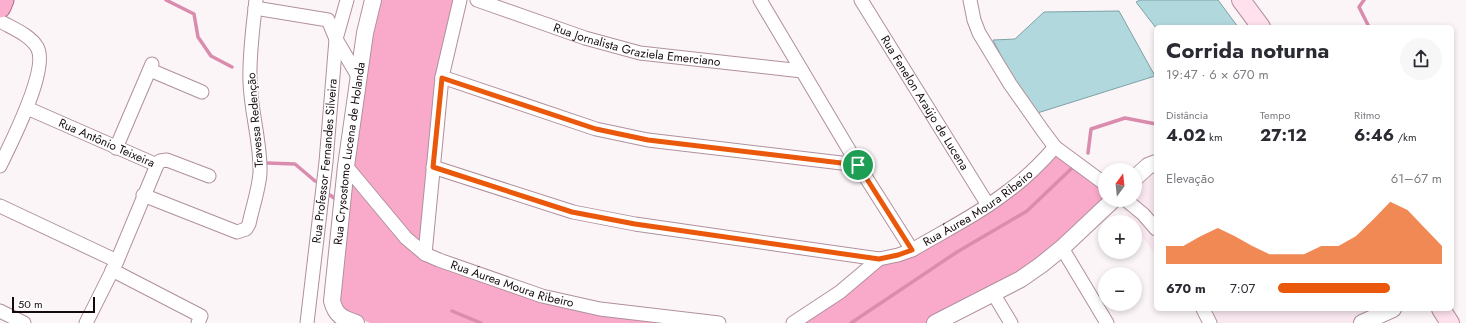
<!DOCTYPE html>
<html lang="pt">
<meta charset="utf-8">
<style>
:root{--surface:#fff;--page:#f7f7f7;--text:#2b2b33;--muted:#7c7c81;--accent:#ea580c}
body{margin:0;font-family:Jost,sans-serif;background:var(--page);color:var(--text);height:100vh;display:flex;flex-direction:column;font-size:15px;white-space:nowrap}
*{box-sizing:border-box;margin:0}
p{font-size:13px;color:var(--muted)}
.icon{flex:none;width:22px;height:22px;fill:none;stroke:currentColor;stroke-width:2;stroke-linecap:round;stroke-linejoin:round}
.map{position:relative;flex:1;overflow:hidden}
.details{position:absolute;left:1154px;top:25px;width:300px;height:286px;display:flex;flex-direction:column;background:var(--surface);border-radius:6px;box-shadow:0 2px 6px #0003}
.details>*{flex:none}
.needle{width:26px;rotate:15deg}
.tools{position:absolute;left:1098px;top:163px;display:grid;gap:8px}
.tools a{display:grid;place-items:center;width:44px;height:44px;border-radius:50%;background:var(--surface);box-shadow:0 2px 6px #0003;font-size:20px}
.scale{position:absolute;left:12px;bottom:10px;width:83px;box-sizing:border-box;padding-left:4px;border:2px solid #140a0e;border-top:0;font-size:11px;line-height:14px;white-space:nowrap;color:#140a0e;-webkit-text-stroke:3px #fff;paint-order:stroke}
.pin{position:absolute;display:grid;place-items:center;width:34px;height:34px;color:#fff;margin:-17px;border:2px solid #fff;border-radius:50%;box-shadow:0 1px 4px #0007}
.round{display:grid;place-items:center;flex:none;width:42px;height:42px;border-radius:21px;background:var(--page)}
.overview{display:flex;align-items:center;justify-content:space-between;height:68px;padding:0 12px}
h1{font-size:22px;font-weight:700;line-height:30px}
.metrics{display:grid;grid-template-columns:repeat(3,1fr);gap:6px;height:68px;padding:4px 12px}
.metrics div{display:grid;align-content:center}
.metrics b{font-size:17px;font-weight:700}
.metrics small{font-size:11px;font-weight:400}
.metrics p{font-size:11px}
.chart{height:112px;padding:8px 12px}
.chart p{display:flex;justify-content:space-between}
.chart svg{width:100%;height:72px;margin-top:4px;fill:var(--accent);opacity:.7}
ul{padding:0 12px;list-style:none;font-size:13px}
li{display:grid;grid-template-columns:64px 48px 1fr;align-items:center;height:30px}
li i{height:10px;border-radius:5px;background:var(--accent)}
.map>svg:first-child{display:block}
.built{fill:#f9e8ef}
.green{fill:#f9aacb}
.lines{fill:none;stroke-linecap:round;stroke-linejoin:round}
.stream{stroke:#d98cad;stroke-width:3.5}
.building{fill:#b1d8dd;stroke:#7da2a7}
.minor-casing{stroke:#b0909d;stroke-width:15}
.tertiary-casing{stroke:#b0909d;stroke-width:18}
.secondary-casing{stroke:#b0909d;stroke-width:20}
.trunk-casing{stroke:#aa6884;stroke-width:23}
.minor{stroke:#fff;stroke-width:13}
.tertiary{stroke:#fff;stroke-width:16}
.secondary{stroke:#fee1ed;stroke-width:18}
.trunk{stroke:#fbafcf;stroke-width:21}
.route-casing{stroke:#fff;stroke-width:8}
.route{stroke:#ea580c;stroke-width:5}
.labels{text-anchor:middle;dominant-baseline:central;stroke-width:3;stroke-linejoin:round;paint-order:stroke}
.street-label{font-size:12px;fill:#140a0e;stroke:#fff}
</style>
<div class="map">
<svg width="1466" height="323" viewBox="0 0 1466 323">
<rect width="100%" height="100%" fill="#fcf5f8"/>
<path class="built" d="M 1150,156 L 1156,156 L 1156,256 L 1135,226 L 1135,222 L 1132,222 L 1117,200 L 1135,200 L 1135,170 L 1128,170 Z
M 1194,309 L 1401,309 L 1362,323 L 1204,323 Z"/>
<path class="green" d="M 373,0 L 461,0 L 442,77 L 425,251 L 542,296 L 719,323 L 370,323 L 334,308 Z
M 1055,147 L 1105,184 L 1105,200 L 1112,200 L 993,293 L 935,323 L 793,323 L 879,259 L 988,205 Z"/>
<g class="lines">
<path class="stream" d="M 166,0 L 194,14 L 198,37 L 211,56 L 232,67
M 1364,0 L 1359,7 L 1369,27
M 1088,153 L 1091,129 L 1125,118 L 1156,124
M 267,163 L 295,164 L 315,181
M 330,195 L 334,198
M 452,311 L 481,323
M 851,323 L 957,252 L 1027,211 L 1071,169"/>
</g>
<path class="building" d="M 1140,0 L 1218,0 L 1238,27 L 1156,28 L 1136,2 Z
M 1119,11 L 1155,76 L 1031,115 L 993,40 L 1015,39 L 1044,12 Z"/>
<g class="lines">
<g class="minor-casing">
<g id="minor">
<path id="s1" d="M 477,0 L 585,38 L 640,53 L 802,71"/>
<path d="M 760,0 L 858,165 L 912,250"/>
<path id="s2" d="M 861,0 L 988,205"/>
<path d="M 970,0 L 974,20 L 979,33 L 1010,84 L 1043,131 L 1055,147 L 1105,184"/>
<path d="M 255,8 L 328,20 L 336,39 L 359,78"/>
<path d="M 0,21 C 12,28 30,35 37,47 C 50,68 10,145 0,166"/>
<path d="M 150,70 L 202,92"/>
<path d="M 442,77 L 596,129 L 648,140 L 858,165"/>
<path id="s3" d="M 27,108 L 157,165"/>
<path d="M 116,148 L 152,64"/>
<path id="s4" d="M 346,166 L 406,238 L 425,254 L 439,260 L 542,296 L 600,309 L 719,323"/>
<path d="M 433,167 L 573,212 L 635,224 L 879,259"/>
<path d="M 143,195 L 237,232 L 246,229 L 249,224 C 252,209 259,189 260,173 C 261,143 251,113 250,82 C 249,55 253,27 256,0"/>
<path d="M 1126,200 L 1143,214 L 1156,229"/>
<path d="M 0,206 L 117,261"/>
<path d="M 1062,248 L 1107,323"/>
<path d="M 425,254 L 442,77 L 460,0"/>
<path d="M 112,270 L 201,316 L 198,323"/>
<path d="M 993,293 L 1011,323"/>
<path d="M 1203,309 L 1210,323"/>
<path d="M 0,311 L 24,323"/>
<path d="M 86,323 L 117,261 L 157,165 L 160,161 L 167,160 L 209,176"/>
<path id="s5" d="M 307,323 L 326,162 L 336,39 L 347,0"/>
<path id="s6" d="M 793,323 L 840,292 L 879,259 L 898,255 L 912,250 C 944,231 979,214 1008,191 C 1026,178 1041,163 1055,147"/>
</g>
</g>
<g class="tertiary-casing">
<g id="tertiary">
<path d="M 1135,178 L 1148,166 L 1156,163"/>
<path id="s7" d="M 356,323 C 342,318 336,316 332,301 L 346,166 L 365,33 L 373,0"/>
<path d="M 935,323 L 1021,279 L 1041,265 L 1062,248 L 1113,200"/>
<path d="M 1362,323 L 1393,309"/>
</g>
</g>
<g class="secondary-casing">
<path id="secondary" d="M 1241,0 L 1261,27
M 1441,309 L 1450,323"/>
</g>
<g class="trunk-casing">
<path id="trunk" d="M 0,7 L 3,0"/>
</g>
<use href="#minor" class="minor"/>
<use href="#tertiary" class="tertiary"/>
<use href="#secondary" class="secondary"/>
<use href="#trunk" class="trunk"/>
</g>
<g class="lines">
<g class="route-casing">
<path id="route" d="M 442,78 L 596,129 L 648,140 L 858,165 L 912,250 L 898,255 L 879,259 L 635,224 L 572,212 L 433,167 Z"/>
</g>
<use href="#route" class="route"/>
</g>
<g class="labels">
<g class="street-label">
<text stroke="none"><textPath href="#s1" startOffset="167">Rua Jornalista Graziela Emerciano</textPath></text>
<text stroke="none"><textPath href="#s2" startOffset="121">Rua Fenelon Araújo de Lucena</textPath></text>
<text transform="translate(255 120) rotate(-95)">Travessa Redenção</text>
<text stroke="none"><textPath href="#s3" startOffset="87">Rua Antônio Teixeira</textPath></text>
<text stroke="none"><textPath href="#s7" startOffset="183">Rua Crysostomo Lucena de Holanda</textPath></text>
<text stroke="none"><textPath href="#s5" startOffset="163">Rua Professor Fernandes Silveira</textPath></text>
<text stroke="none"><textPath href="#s6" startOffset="220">Rua Áurea Moura Ribeiro</textPath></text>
<text stroke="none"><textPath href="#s4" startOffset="211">Rua Áurea Moura Ribeiro</textPath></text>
</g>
</g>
</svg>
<div class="tools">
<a><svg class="needle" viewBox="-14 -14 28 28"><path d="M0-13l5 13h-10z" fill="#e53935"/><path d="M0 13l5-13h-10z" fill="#7c7c81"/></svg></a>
<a>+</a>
<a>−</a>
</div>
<div class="scale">50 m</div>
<div class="pin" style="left:858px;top:165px;background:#1e9e55"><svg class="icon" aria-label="arrive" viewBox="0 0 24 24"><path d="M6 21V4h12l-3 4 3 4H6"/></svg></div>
<section class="details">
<div class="overview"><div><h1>Corrida noturna</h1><p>19:47 · 6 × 670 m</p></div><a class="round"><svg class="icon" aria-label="share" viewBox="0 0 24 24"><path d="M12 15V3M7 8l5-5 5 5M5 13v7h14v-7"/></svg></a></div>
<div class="metrics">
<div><p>Distância</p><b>4.02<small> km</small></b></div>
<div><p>Tempo</p><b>27:12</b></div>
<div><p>Ritmo</p><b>6:46<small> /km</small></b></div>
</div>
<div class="chart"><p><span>Elevação</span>61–67 m</p>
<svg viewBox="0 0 160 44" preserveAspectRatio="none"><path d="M0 44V33L10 33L20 27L30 22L40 27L50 33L60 38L70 38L80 38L90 33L100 33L110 27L120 17L130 6L140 11L150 22L160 33V44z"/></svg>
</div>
<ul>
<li><b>670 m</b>7:07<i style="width:68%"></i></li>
</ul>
</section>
</div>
